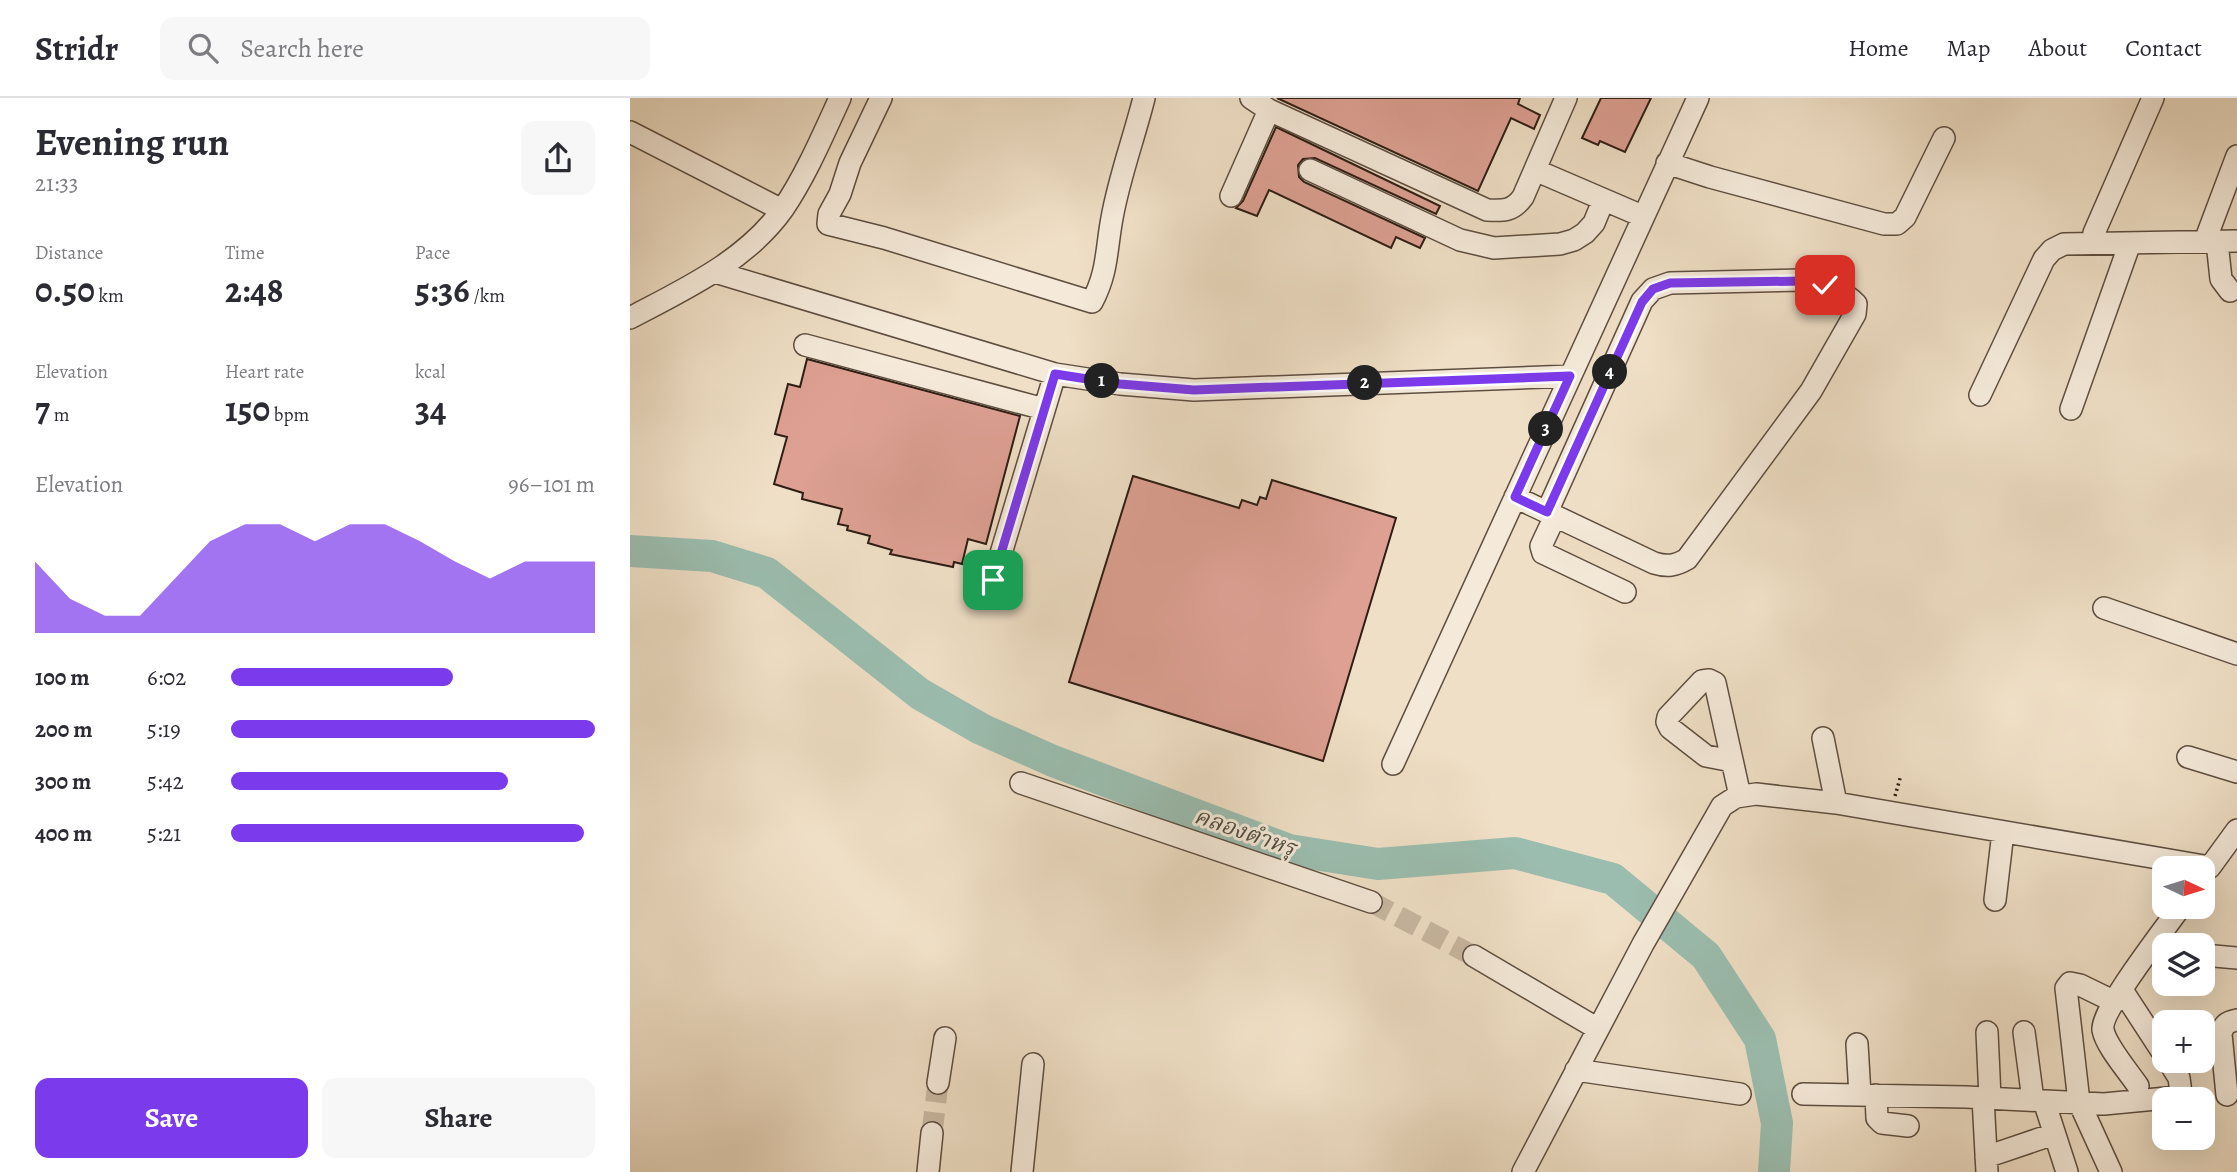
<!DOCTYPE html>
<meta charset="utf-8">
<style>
:root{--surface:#fff;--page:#f7f7f7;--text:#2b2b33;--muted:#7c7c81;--line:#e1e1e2;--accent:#7c3aed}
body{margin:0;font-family:Alegreya,"Noto Serif Thai",serif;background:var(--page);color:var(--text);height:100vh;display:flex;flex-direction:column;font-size:26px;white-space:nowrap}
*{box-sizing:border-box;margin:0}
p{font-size:23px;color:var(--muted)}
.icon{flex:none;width:38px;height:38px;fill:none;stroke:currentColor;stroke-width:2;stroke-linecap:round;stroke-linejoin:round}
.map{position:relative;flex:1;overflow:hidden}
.drawer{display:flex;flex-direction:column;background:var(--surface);width:630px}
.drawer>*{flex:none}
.needle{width:46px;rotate:94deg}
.tools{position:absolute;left:1522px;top:758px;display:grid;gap:14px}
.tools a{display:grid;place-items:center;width:63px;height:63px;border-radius:14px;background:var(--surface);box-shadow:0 7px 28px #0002;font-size:35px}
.pin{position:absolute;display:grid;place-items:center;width:60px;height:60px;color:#fff;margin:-30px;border-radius:14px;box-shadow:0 4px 10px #0006}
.km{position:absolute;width:35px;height:35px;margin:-18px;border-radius:50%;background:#222;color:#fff;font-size:19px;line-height:35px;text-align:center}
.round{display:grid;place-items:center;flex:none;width:74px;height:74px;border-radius:14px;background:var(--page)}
.head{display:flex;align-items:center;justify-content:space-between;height:119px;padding:0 35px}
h1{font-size:38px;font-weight:700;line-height:52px}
.metrics{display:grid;grid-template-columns:repeat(3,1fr);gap:10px;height:119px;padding:7px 35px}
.metrics div{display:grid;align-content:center}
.metrics b{font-size:35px;font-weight:700}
.metrics small{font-size:19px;font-weight:400}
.metrics p{font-size:19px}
.chart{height:196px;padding:14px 35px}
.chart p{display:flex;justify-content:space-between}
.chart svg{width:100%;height:126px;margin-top:7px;fill:var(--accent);opacity:.7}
.button{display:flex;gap:14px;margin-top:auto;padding:14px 35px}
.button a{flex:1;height:80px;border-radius:14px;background:var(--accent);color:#fff;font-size:28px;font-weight:700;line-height:80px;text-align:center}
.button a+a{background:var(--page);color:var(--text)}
ul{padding:0 35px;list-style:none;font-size:23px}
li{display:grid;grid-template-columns:112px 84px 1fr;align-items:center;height:52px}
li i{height:18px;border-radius:9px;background:var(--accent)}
header{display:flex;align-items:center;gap:42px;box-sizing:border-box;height:98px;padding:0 35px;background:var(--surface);border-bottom:2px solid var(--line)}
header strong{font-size:33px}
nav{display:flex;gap:38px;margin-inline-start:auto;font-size:24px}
.search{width:490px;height:63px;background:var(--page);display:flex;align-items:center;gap:18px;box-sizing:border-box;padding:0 24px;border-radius:14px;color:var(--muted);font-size:26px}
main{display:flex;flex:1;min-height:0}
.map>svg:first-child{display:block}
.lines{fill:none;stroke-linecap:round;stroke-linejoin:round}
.river{stroke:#9bbdaf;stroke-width:32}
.building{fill:#dda093;stroke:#2e1d13;stroke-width:2}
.minor-tunnel{stroke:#c8b8a2;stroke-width:21;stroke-dasharray:21 10;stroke-linecap:butt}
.minor-casing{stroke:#5e4e40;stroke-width:24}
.path{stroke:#2e1d13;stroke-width:3.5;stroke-dasharray:2 3.5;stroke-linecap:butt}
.minor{stroke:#f5eada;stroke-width:21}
.route-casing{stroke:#fff;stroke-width:14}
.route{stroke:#7c3aed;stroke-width:9}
.labels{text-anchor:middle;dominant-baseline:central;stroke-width:6;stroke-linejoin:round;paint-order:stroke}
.water-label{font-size:23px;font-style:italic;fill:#4f4d42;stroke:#f5eada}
</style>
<header>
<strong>Stridr</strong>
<div class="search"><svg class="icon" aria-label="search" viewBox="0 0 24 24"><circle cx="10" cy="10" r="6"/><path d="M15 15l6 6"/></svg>Search here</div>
<nav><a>Home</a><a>Map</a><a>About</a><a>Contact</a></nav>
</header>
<main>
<section class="drawer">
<div class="head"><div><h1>Evening run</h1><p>21:33</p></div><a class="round"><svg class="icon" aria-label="share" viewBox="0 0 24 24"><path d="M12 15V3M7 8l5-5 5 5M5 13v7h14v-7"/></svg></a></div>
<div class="metrics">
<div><p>Distance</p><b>0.50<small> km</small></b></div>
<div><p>Time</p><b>2:48</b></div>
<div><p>Pace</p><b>5:36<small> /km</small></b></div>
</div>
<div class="metrics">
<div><p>Elevation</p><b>7<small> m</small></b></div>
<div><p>Heart rate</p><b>150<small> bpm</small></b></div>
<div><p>kcal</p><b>34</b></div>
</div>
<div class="chart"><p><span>Elevation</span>96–101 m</p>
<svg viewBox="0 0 160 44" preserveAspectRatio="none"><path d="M0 44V19L10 32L20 38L30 38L40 25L50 12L60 6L70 6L80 12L90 6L100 6L110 12L120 19L130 25L140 19L150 19L160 19V44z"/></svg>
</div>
<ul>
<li><b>100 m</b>6:02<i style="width:61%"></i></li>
<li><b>200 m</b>5:19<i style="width:100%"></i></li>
<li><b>300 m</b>5:42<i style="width:76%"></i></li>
<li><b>400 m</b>5:21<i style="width:97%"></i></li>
</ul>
<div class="button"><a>Save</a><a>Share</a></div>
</section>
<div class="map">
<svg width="1607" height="1074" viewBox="0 0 1607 1074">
<rect width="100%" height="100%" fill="#efdfc6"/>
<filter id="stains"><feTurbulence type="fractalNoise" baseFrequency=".00286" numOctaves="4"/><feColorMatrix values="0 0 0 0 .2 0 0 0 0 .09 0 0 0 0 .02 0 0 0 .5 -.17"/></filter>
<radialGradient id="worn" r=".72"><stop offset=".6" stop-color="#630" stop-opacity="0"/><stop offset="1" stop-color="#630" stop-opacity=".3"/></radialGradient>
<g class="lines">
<path class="river" d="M 0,453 L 82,458 L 137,475 L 290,596 L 351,631 L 423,663 L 659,752 L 748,766 L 885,755 L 983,781 L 1076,858 L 1130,941 L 1147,1025 L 1144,1074"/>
</g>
<path class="building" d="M 647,0 L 890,0 L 888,6 L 910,17 L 904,31 L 881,20 L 848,93 Z
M 971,0 L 1021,0 L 995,54 L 970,43 L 968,47 L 952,40 Z
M 646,29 L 810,108 L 806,116 L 685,60 L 673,61 L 668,67 L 669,79 L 674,84 L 795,140 L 790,150 L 766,139 L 761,150 L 639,92 L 627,118 L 606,110 L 613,103 Z
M 177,261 L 390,318 L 356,446 L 338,441 L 332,466 L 324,464 L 323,469 L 260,456 L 262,452 L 238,445 L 240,438 L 217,432 L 218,428 L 208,426 L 212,411 L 172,401 L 173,395 L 144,386 L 157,339 L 145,336 L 158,286 L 170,289 Z
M 503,378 L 609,410 L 612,402 L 627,407 L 630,399 L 636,401 L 642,382 L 766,420 L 693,663 L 439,584 Z"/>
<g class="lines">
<path class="minor-tunnel" d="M 741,804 L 844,858
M 302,1035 L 308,985"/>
<g class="minor-casing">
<path id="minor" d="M 251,0 L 220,65 L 210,96 L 199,116 L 198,126 L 254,140 L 462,204 C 478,174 476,152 482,120 C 489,80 504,40 514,0
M 621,0 L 639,12 L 857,112 C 874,113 883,113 893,99 L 936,0
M 0,34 L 152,112
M 1037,65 L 1080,79 L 1254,126 L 1267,126 L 1275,119 L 1314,40
M 680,72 L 830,142 L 864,150 L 930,146 L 944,142 L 955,135 L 964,125 L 973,103
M 905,72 L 1012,118
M 601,98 L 639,12
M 1464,135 L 1523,0
M 1578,135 L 1607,58
M 1587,144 L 1591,181 L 1600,193
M 85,174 L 425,276 L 490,286 L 564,292 L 940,278
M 0,220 C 55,191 116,163 153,111 C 176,77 193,37 210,0
M 175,247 L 414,311
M 1350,297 L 1414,161 L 1422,152 L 1434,146 L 1607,143
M 1441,311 L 1500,145
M 885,399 L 1024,465 C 1037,469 1045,468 1057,461 L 1181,293 L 1225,216 L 1226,206 C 1212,191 1193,187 1174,182 L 1040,185 L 1023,191 L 1012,203 L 917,414
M 925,418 L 911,448 L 913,455 L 995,494
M 363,482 L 425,276
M 1474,510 L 1607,556
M 1193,640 L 1206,705
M 1558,659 L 1607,674
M 1102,663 L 1076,658 L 1040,630 L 1037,624 L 1038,619 L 1072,583 L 1079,582 L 1085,585 L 1110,698
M 763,666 L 1068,0
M 391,685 L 741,804
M 1365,802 L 1373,734
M 1573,857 L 1607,860
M 844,858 L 968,931
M 1492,892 L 1535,958
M 1357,934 L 1360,1000
M 1394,934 L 1403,1002
M 1227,946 L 1230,997
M 946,972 L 1110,996
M 308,985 L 315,940
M 1508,988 C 1498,973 1476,948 1473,932 C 1470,913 1537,828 1551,808
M 1173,996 L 1336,999 L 1474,1006 L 1547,999 L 1551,995 L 1549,980 L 1538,962
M 1246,997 L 1247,1020 L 1252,1025 L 1278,1028
M 1597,997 L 1591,936 C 1594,926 1597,924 1607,922
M 1353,1000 L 1357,1074
M 1414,1003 L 1437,1074
M 1356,1059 L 1424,1036
M 298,1074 L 302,1035
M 392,1074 L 403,966
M 893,1074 L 1013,846 L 1092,708 L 1106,699 L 1126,696 L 1206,705 L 1580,769 L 1607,732
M 1481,1074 L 1449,1004 L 1436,890 L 1440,885 L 1450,887 L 1485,904"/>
</g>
<path class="path" d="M 1265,698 L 1271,677"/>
<use href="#minor" class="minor"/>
</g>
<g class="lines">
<g class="route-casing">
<path id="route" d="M 363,482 L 425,276 L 490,286 L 564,292 L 940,278 L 885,399 L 917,414 L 1012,204 L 1023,191 L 1040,185 L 1174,183 L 1195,187"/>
</g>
<use href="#route" class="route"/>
</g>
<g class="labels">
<g class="water-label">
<text transform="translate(615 734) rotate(19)">คลองตำหรุ</text>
</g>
</g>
<rect width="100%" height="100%" filter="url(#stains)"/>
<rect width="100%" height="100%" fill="url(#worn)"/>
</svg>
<div class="tools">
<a><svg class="needle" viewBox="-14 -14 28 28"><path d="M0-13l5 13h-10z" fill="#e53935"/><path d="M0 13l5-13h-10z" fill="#7c7c81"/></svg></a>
<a><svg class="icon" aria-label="layers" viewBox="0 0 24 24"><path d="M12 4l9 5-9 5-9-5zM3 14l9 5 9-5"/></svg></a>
<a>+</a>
<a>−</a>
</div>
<div class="pin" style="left:363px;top:482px;background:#1e9e55"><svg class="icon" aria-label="arrive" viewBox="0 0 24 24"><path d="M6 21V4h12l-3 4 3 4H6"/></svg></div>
<div class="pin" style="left:1195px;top:187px;background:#d93025"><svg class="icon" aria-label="check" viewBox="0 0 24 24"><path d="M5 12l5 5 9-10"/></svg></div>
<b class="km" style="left:472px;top:283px">1</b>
<b class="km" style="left:735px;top:285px">2</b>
<b class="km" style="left:916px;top:331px">3</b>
<b class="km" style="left:980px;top:274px">4</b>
</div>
</main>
